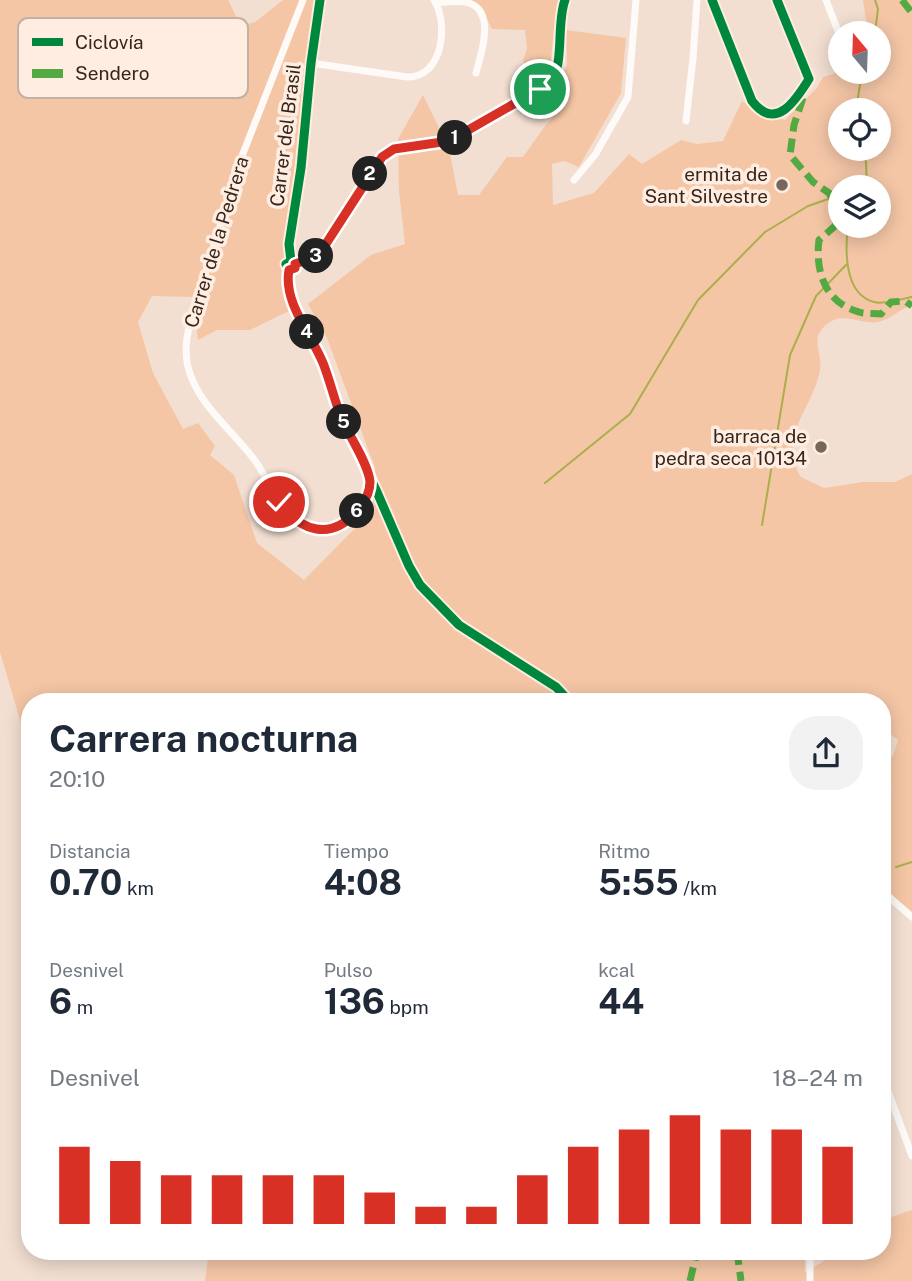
<!DOCTYPE html>
<html lang="es">
<meta charset="utf-8">
<style>
:root{--surface:#fff;--page:#f2f2f3;--text:#1f2937;--muted:#747a83;--accent:#d93025}
body{margin:0;font-family:"Public Sans",sans-serif;background:var(--page);color:var(--text);height:100vh;display:flex;flex-direction:column;font-size:26px;white-space:nowrap}
*{box-sizing:border-box;margin:0}
p{font-size:23px;color:var(--muted)}
.icon{flex:none;width:38px;height:38px;fill:none;stroke:currentColor;stroke-width:2;stroke-linecap:round;stroke-linejoin:round}
.map{position:relative;flex:1;overflow:hidden}
.details{position:absolute;left:21px;top:693px;width:870px;height:567px;display:flex;flex-direction:column;background:var(--surface);border-radius:28px;box-shadow:0 4px 18px #0003}
.details>*{flex:none}
.needle{width:46px;rotate:341deg}
.controls{position:absolute;left:828px;top:21px;display:grid;gap:14px}
.controls a{display:grid;place-items:center;width:63px;height:63px;border-radius:50%;background:var(--surface);box-shadow:0 4px 18px #0003;font-size:35px}
.pin{position:absolute;display:grid;place-items:center;width:60px;height:60px;color:#fff;margin:-30px;border:4px solid #fff;border-radius:50%;box-shadow:0 2px 7px #0007}
.km{position:absolute;width:35px;height:35px;margin:-18px;border-radius:50%;background:#222;color:#fff;font-size:19px;line-height:35px;text-align:center}
.round{display:grid;place-items:center;flex:none;width:74px;height:74px;border-radius:28px;background:var(--page)}
.head{display:flex;align-items:center;justify-content:space-between;height:119px;padding:0 28px}
h1{font-size:38px;font-weight:700;line-height:52px}
.stats{display:grid;grid-template-columns:repeat(3,1fr);gap:10px;height:119px;padding:7px 28px}
.stats div{display:grid;align-content:center}
.stats b{font-size:35px;font-weight:700}
.stats small{font-size:19px;font-weight:400}
.stats p{font-size:19px}
.chart{height:196px;padding:14px 28px}
.chart p{display:flex;justify-content:space-between}
.chart svg{width:100%;height:126px;margin-top:7px;stroke:var(--accent);stroke-width:6}
.map>svg:first-child{display:block}
.green{fill:#f4c6a6;fill-rule:evenodd}
.lines{fill:none;stroke-linecap:round;stroke-linejoin:round}
.stream{stroke:#abaf4a;stroke-width:2}
.minor{stroke:#fdfaf8;stroke-width:7}
.quiet{stroke:#54aa42;stroke-width:7;stroke-dasharray:14 7;stroke-linecap:butt}
.cycleway-casing{stroke:#ffede1;stroke-width:13}
.cycleway{stroke:#00873e;stroke-width:9}
.route-casing{stroke:#fff;stroke-width:14}
.route{stroke:#d93025;stroke-width:9}
.poi-dot{fill:#77665a;stroke:#ffede1;stroke-width:2.5}
.labels{text-anchor:middle;dominant-baseline:central;stroke-width:7;stroke-linejoin:round;paint-order:stroke}
.street-label{font-size:19px;fill:#35251a;stroke:#ffede1}
.poi-label{font-size:19px;fill:#35251a;stroke:#ffede1;text-anchor:end}
.key{fill:#ffede1;stroke:#c2b1a5;stroke-width:2}
.key-label{font-size:19px;fill:#35251a}
</style>
<div class="map">
<svg width="912" height="1281" viewBox="0 0 912 1281">
<rect width="100%" height="100%" fill="#f2dfd1"/>
<path class="green" d="M 0,0 L 228,0 L 241,26 L 255,22 L 283,0 L 316,0 L 283,288 L 291,310 L 250,330 L 217,330 L 198,340 L 192,297 L 152,296 L 138,322 L 153,373 L 183,429 L 198,423 L 215,446 L 210,455 L 234,475 L 257,543 L 304,580 L 373,510 L 375,468 L 327,338 L 308,304 L 371,255 L 405,244 L 399,192 L 398,139 L 423,95 L 449,148 L 458,195 L 479,195 L 507,157 L 523,157 L 545,126 L 569,100 L 558,88 L 567,65 L 566,30 L 626,38 L 621,93 L 579,167 L 564,161 L 552,164 L 553,205 L 594,193 L 629,154 L 642,164 L 681,140 L 697,144 L 723,141 L 742,101 L 761,115 L 785,120 L 816,89 L 823,77 L 841,72 L 878,72 L 878,33 L 868,33 L 863,0 L 912,0 L 912,306 C 899,309 891,319 878,322 C 859,325 843,310 826,325 C 809,339 823,353 820,370 C 814,407 776,437 801,477 L 824,488 L 863,482 L 895,482 L 912,474 L 912,913 L 891,894 L 882,902 L 882,796 L 892,789 L 882,768 L 882,762 L 893,756 L 898,740 L 885,730 L 882,731 L 882,702 L 30,702 L 30,754 L 0,652 ZM 840,110 L 878,110 L 878,149 L 840,149 ZM 840,187 L 878,187 L 878,226 L 840,226 Z
M 471,0 L 560,0 L 554,28 L 550,70 L 532,84 L 523,60 L 527,49 L 525,30 L 492,29 L 482,10 Z
M 912,1210 L 912,1281 L 205,1281 L 209,1251 L 804,1251 L 805,1273 L 839,1251 L 882,1251 L 882,1220 Z"/>
<g class="lines">
<path class="stream" d="M 875,0 L 878,9 L 875,33
M 856,110 L 862,72
M 863,149 L 866,163 L 867,187
M 848,226 C 845,251 844,294 874,302 C 884,305 901,299 912,297
M 545,483 L 630,414 L 698,300 L 765,232 L 808,206 L 840,195
M 762,525 L 790,355 L 816,296 L 846,265
M 896,867 L 912,862"/>
<path class="minor" d="M 303,0 L 242,156 L 191,319 C 187,335 184,350 188,367 C 198,406 233,430 256,462 C 274,488 288,536 329,529 C 339,527 345,525 352,517 C 362,505 369,495 370,479
M 320,0 L 311,63 L 301,168 L 289,244 L 291,261 L 286,264 L 289,270 L 288,283 L 294,305 L 323,365 L 338,411 L 377,492 L 409,566 L 420,585 L 459,625 L 556,687 L 570,702
M 712,0 L 752,101 C 776,132 796,100 809,79 L 777,0
M 826,0 L 840,36
M 436,3 C 447,2 459,0 469,3 C 496,12 481,54 476,73
M 311,63 L 407,77 C 443,78 449,24 434,0
M 686,121 L 693,58 L 697,0
M 574,180 L 595,155 L 628,97 L 636,0
M 291,261 L 295,264 C 306,261 314,258 322,250 L 382,157 L 394,149 L 449,141 L 550,83 C 565,66 556,23 565,0
M 882,891 L 912,917
M 882,1075 L 912,1156
M 810,1281 L 810,1251"/>
<path class="quiet" d="M 902,0 L 912,13
M 803,98 L 794,125 L 790,155 L 813,182 L 829,193 L 839,213 L 835,226 L 819,240 C 815,271 825,303 859,312 C 865,314 874,313 881,314 L 891,302 L 905,301 L 912,306
M 737,1251 L 741,1281
M 690,1281 L 697,1251"/>
<g class="cycleway-casing">
<path id="cycleway" d="M 320,0 L 311,63 L 301,168 L 289,244 L 291,261 L 286,264 L 289,270 L 288,283 L 294,305 L 323,365 L 338,411 L 377,492 L 409,566 L 420,585 L 459,625 L 556,687 L 570,702
M 712,0 L 752,101 C 776,132 796,100 809,79 L 777,0
M 291,261 L 295,264 C 306,261 314,258 322,250 L 382,157 L 394,149 L 449,141 L 550,83 C 565,66 556,23 565,0"/>
</g>
<use href="#cycleway" class="cycleway"/>
</g>
<g class="lines">
<g class="route-casing">
<path id="route" d="M 279,502 C 301,532 331,541 357,511 C 364,503 370,492 370,482 C 369,466 351,438 344,424 C 335,404 331,383 323,363 C 311,334 283,302 289,270 L 295,268 L 295,264 L 312,258 L 322,250 L 382,157 L 394,149 L 449,141 L 540,89"/>
</g>
<use href="#route" class="route"/>
</g>
<g class="poi-dot">
<circle cx="782" cy="185" r="7"/>
<circle cx="821" cy="447" r="7"/>
</g>
<g class="labels">
<g class="street-label">
<text transform="translate(285 135) rotate(-83)">Carrer del Brasil</text>
<text transform="translate(216 242) rotate(-73)">Carrer de la Pedrera</text>
</g>
<g class="poi-label">
<text x="768" y="174">ermita de<tspan x="768" dy="22">Sant Silvestre</tspan></text>
<text x="807" y="436">barraca de<tspan x="807" dy="22">pedra seca 10134</tspan></text>
</g>
</g>
<rect x="18" y="18" width="230" height="80" rx="10" class="key"/>
<rect x="32" y="38" width="31" height="8" fill="#00873e"/>
<rect x="32" y="69" width="31" height="9" fill="#54aa42"/>
<g class="key-label">
<text x="75" y="49">Ciclovía</text>
<text x="75" y="80">Sendero</text>
</g>
</svg>
<div class="controls">
<a><svg class="needle" viewBox="-14 -14 28 28"><path d="M0-13l5 13h-10z" fill="#e53935"/><path d="M0 13l5-13h-10z" fill="#747a83"/></svg></a>
<a><svg class="icon" aria-label="locate" viewBox="0 0 24 24"><circle cx="12" cy="12" r="6"/><path d="M12 2v4M12 18v4M2 12h4M18 12h4"/></svg></a>
<a><svg class="icon" aria-label="layers" viewBox="0 0 24 24"><path d="M12 4l9 5-9 5-9-5zM3 14l9 5 9-5"/></svg></a>
</div>
<div class="pin" style="left:540px;top:89px;background:#1e9e55"><svg class="icon" aria-label="arrive" viewBox="0 0 24 24"><path d="M6 21V4h12l-3 4 3 4H6"/></svg></div>
<div class="pin" style="left:279px;top:502px;background:#d93025"><svg class="icon" aria-label="check" viewBox="0 0 24 24"><path d="M5 12l5 5 9-10"/></svg></div>
<b class="km" style="left:455px;top:138px">1</b>
<b class="km" style="left:370px;top:174px">2</b>
<b class="km" style="left:316px;top:256px">3</b>
<b class="km" style="left:307px;top:332px">4</b>
<b class="km" style="left:344px;top:422px">5</b>
<b class="km" style="left:357px;top:511px">6</b>
<section class="details">
<div class="head"><div><h1>Carrera nocturna</h1><p>20:10</p></div><a class="round"><svg class="icon" aria-label="share" viewBox="0 0 24 24"><path d="M12 15V3M7 8l5-5 5 5M5 13v7h14v-7"/></svg></a></div>
<div class="stats">
<div><p>Distancia</p><b>0.70<small> km</small></b></div>
<div><p>Tiempo</p><b>4:08</b></div>
<div><p>Ritmo</p><b>5:55<small> /km</small></b></div>
</div>
<div class="stats">
<div><p>Desnivel</p><b>6<small> m</small></b></div>
<div><p>Pulso</p><b>136<small> bpm</small></b></div>
<div><p>kcal</p><b>44</b></div>
</div>
<div class="chart"><p><span>Desnivel</span>18–24 m</p>
<svg viewBox="0 0 160 44" preserveAspectRatio="none"><path d="M5 44V17M15 44V22M25 44V27M35 44V27M45 44V27M55 44V27M65 44V33M75 44V38M85 44V38M95 44V27M105 44V17M115 44V11M125 44V6M135 44V11M145 44V11M155 44V17"/></svg>
</div>
</section>
</div>
